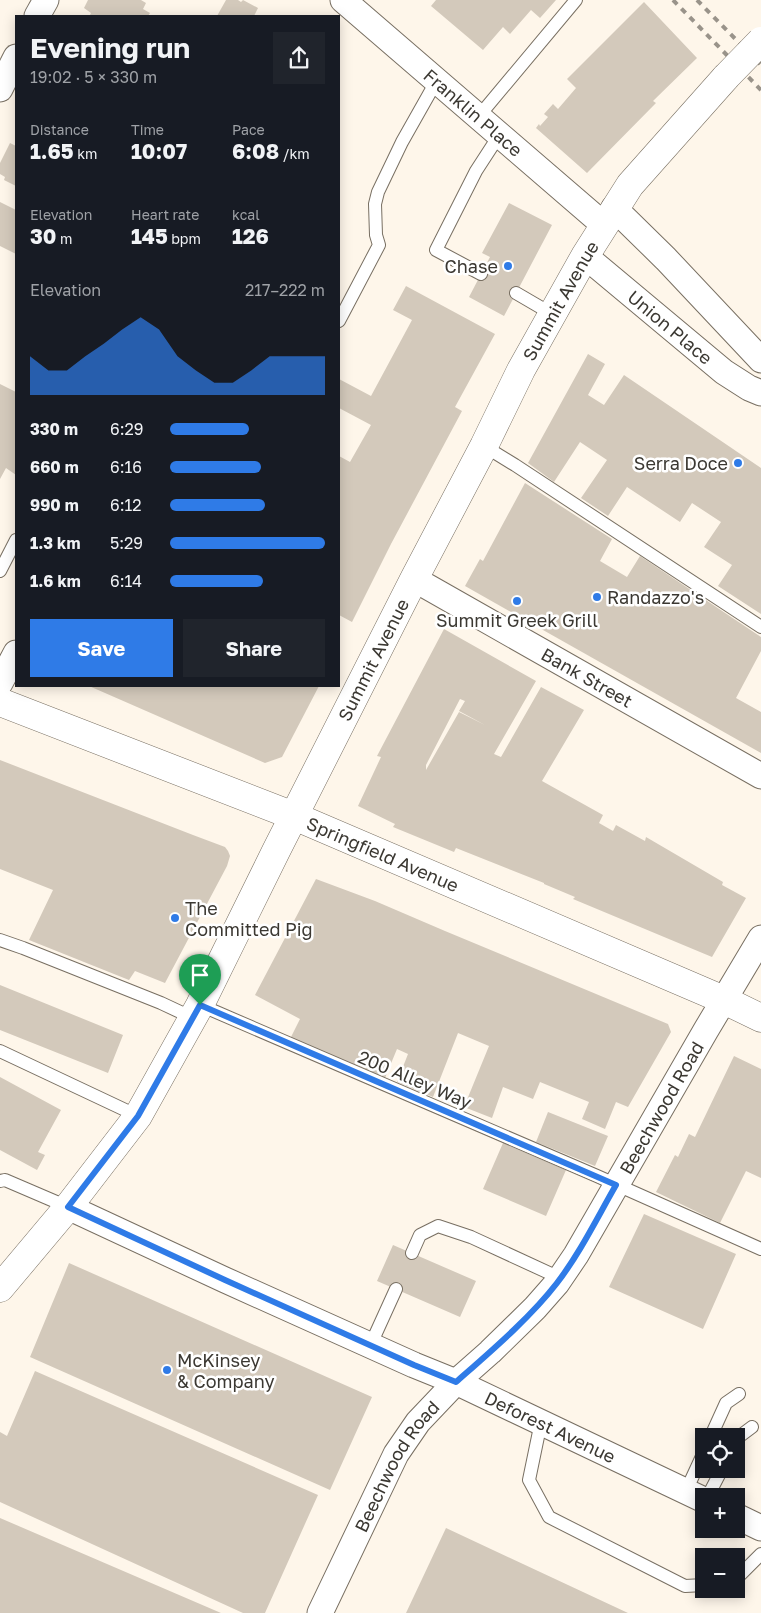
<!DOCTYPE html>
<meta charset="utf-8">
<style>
:root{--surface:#171b24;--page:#20242c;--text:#f1f3f6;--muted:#9ea1a6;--accent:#2f7be7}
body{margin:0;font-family:"Golos Text",sans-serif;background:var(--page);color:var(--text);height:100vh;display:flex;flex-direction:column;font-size:19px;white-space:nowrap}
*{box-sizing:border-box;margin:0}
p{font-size:16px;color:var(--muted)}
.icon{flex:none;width:28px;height:28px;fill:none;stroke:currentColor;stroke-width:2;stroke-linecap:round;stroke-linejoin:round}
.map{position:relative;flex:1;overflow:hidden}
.details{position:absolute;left:15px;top:15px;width:325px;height:672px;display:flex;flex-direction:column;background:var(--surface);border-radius:0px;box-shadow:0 2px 12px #0003}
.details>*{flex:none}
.tools{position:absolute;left:695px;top:1428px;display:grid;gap:10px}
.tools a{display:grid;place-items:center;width:50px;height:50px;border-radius:0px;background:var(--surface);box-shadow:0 2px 12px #0003;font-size:25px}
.pin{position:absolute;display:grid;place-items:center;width:42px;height:42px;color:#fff;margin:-51px -21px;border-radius:50% 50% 50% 0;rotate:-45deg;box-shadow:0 0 5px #0007}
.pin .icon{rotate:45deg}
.round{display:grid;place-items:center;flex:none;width:52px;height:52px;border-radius:0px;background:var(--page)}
.headline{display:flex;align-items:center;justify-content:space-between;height:85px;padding:0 15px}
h1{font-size:28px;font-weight:700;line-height:38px}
.stats{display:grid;grid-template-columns:repeat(3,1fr);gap:8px;height:85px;padding:5px 15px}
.stats div{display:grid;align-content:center}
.stats b{font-size:21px;font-weight:700}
.stats small{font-size:14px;font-weight:400}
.stats p{font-size:14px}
.chart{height:140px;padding:10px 15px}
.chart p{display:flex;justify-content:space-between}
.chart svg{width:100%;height:90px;margin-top:5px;fill:var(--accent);opacity:.7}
.cta{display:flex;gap:10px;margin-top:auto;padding:10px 15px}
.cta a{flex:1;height:58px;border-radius:0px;background:var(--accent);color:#fff;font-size:20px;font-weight:700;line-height:58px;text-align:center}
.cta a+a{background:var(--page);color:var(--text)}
ul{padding:0 15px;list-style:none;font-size:16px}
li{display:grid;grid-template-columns:80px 60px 1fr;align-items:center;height:38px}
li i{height:12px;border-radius:6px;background:var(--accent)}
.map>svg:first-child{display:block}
.building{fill:#d3c9bb;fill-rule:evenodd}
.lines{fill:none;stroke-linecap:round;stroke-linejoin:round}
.service-casing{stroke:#786f62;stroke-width:14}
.minor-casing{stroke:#786f62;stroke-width:27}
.tertiary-casing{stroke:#786f62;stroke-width:29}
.secondary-casing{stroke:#786f62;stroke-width:29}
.service{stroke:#fff;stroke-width:12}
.minor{stroke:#fff;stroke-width:25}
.tertiary{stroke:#fff;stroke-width:28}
.secondary{stroke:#fff;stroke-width:28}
.rail{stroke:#99938a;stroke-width:4;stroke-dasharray:6 6;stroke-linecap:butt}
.tertiary-bridge-casing{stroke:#786f62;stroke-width:29;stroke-linecap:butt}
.tertiary-bridge{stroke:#fff;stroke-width:28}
.route-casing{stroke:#fff;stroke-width:10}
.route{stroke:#2f7be7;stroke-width:6}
.poi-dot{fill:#2f7be7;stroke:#fff;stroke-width:2}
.labels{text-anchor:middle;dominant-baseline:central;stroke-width:5;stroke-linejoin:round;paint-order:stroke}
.street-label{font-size:18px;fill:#3b3832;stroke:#fff}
.poi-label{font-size:18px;fill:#3b3832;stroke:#fff;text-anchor:start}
</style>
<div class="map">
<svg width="761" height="1613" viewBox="0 0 761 1613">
<rect width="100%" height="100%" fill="#fef6ea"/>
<path class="building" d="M 88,0 L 141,0 L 146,3 L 143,9 L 150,13 L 148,16 L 92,16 L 90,15 L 91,13 L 84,8 Z
M 226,0 L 238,0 L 241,2 L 243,0 L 258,8 L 254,16 L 217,16 Z
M 436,0 L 556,0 L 540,18 L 531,10 L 510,34 L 503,27 L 483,50 L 431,6 Z
M 644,2 L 697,58 L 653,101 L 656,103 L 587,173 L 536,128 L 539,124 L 540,126 L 548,117 L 544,114 L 553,104 L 558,109 L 576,88 L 567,79 Z
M 10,143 L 16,146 L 16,186 L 4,180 L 5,177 L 0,174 L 0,163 Z
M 0,202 L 16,210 L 16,254 L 0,246 Z
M 509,203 L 552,225 L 504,316 L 469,297 L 490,257 L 482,253 Z
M 406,286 L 495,334 L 455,407 L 462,411 L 391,544 L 352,622 L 339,615 L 339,456 L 350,462 L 371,425 L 339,408 L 339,379 L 371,396 L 412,320 L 393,310 Z
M 588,354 L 605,364 L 588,395 L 604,405 L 624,375 L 761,468 L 761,614 L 718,586 L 732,565 L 704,547 L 721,522 L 692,503 L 680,522 L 627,487 L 608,516 L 581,498 L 607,460 L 580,442 L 554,482 L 528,463 Z
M 0,384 L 16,392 L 16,475 L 6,468 L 0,479 Z
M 525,483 L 612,539 L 600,561 L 627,577 L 640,556 L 761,637 L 761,651 L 736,698 L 761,712 L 761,753 L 465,586 L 480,559 L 483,561 Z
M 444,629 L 536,681 L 494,754 L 501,757 L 541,687 L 584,710 L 542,781 L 603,815 L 599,823 L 613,831 L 616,825 L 645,841 L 646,837 L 723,882 L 722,885 L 746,898 L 712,957 L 573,899 L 575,897 L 544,884 L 544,883 L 456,848 L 454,852 L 393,827 L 395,824 L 358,806 L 381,757 L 377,756 ZM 460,699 L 465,701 L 459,711 L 485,725 L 459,712 L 426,770 L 426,765 Z
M 89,686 L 319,686 L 282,757 L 265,763 Z
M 0,760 L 193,835 L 225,847 L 228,851 L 230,856 L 227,866 L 165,983 L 135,971 L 129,980 L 29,940 L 53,890 L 0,869 Z
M 316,879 L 375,901 L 445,931 L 668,1024 L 671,1032 L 628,1107 L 616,1102 L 605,1129 L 582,1119 L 589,1102 L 540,1082 L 533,1099 L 503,1087 L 492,1118 L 464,1107 L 489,1046 L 458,1033 L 433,1097 L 397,1082 L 408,1054 L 397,1049 L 385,1078 L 290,1039 L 300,1019 L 255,995 Z
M 0,985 L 123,1035 L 108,1073 L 0,1030 Z
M 734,1056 L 761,1069 L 761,1178 L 746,1171 L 720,1223 L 656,1192 L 675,1155 L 678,1157 L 689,1134 L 695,1137 Z
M 0,1077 L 61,1110 L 38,1152 L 45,1155 L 37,1170 L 0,1150 Z
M 548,1112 L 608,1136 L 595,1166 L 536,1142 Z
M 503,1143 L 566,1170 L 546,1216 L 483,1189 Z
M 644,1214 L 736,1254 L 703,1329 L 609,1287 Z
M 393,1245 L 476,1281 L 460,1317 L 377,1281 Z
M 69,1263 L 372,1397 L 330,1490 L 30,1357 Z
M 35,1371 L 318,1495 L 265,1613 L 243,1613 L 0,1502 L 0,1432 L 7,1436 Z
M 0,1518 L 221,1613 L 0,1613 Z
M 446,1528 L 628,1613 L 406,1613 Z"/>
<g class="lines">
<g class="service-casing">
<path id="service" d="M 479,116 L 576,0
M 481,274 L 436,250 L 476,171 L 500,134
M 516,293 L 552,314
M 339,321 L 379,245 L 376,235 L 375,204 L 378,192 L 402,142 L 437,80
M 484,446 L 515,465 L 761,627
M 0,571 L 16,540
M 0,940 L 23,948 L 161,1003 L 193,1018
M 200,1005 L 597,1176 L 761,1249
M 0,1051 L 138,1116
M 0,1181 L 5,1180 L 68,1207
M 412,1253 L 420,1235 L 438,1226 L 471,1237 L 560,1278
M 371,1344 L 396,1289
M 541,1422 L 529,1480 L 549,1517 L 685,1586 L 704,1585
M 711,1436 L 726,1403 L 739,1394
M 736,1439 L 752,1427
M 686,1491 L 704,1452
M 708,1496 L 722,1469
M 736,1579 L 761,1554"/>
</g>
<g class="minor-casing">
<g id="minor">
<path id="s1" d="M 343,0 L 604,225"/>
<path d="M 37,16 L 46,0"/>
<path d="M 0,89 L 16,57"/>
<path d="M 614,208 L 666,259 L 761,360"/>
<path id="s2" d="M 585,256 L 724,372 L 749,388 L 761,393"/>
<path id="s3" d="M 414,579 L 761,776"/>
<path d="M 0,683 L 16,653"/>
<path id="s4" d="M 68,1207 L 225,1280 L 414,1365 L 456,1382 L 704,1500"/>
<path d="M 736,1516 L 761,1528"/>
<path id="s5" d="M 320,1613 L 396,1454 L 418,1422 L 456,1382 L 490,1352 L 535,1308 L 557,1283 L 576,1255 L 706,1030 L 761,938"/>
</g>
</g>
<g class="tertiary-casing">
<g id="tertiary">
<path id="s6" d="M 0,1288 L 68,1207 L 138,1116 L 200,1005 L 276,851 L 414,579 L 484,446 L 521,370 L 585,256 L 630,185 L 726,77"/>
</g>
</g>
<g class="secondary-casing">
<g id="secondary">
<path id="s7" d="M 0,702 L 294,816 L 724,1000 L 761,1018"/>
</g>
</g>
<use href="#service" class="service"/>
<use href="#minor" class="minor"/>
<use href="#tertiary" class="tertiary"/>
<use href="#secondary" class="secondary"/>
<path class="rail" d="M 673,0 L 761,90
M 697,0 L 761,65"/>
<g class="tertiary-bridge-casing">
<path id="tertiary-bridge" d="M 726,77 L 761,41"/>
</g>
<use href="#tertiary-bridge" class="tertiary-bridge"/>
</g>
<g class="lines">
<g class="route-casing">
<path id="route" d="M 200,1005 L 616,1185 C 597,1218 580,1253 557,1283 C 530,1318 490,1352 456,1382 L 414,1365 L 225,1280 L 68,1207 L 138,1116 Z"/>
</g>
<use href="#route" class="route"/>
</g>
<g class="poi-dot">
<circle cx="508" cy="266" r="5"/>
<circle cx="738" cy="463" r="5"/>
<circle cx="597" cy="597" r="5"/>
<circle cx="517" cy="601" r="5"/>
<circle cx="175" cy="918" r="5"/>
<circle cx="167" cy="1370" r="5"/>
</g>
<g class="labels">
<g class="street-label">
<text stroke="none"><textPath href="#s1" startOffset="172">Franklin Place</textPath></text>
<text stroke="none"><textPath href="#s6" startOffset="1139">Summit Avenue</textPath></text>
<text stroke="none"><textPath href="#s2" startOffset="111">Union Place</textPath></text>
<text stroke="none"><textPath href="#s6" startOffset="734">Summit Avenue</textPath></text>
<text stroke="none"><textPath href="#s3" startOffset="199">Bank Street</textPath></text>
<text stroke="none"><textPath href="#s7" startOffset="412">Springfield Avenue</textPath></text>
<text transform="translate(415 1079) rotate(23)">200 Alley Way</text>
<text stroke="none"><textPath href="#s5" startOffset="616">Beechwood Road</textPath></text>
<text stroke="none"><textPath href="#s4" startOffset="530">Deforest Avenue</textPath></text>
<text stroke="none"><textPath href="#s5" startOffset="166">Beechwood Road</textPath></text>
</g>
<g class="poi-label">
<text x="498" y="266" text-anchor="end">Chase</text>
<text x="728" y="463" text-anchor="end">Serra Doce</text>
<text x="607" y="597">Randazzo's</text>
<text x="517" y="620" text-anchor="middle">Summit Greek Grill</text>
<text x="185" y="908">The<tspan x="185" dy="21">Committed Pig</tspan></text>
<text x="177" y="1360">McKinsey<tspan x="177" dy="21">&amp; Company</tspan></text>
</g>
</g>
</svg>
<div class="tools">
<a><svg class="icon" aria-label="locate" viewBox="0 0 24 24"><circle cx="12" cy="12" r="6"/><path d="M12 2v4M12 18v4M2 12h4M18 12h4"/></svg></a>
<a>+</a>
<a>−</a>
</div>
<div class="pin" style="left:200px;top:1005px;background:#1e9e55"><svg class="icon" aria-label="arrive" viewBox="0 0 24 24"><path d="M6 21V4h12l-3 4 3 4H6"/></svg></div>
<section class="details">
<div class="headline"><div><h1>Evening run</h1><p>19:02 · 5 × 330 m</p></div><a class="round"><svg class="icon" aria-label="share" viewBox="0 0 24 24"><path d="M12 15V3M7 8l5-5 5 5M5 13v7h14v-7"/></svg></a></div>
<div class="stats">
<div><p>Distance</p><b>1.65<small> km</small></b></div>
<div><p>Time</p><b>10:07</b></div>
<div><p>Pace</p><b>6:08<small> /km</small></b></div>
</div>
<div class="stats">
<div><p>Elevation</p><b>30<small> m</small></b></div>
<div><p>Heart rate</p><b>145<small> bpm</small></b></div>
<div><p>kcal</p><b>126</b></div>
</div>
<div class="chart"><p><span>Elevation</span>217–222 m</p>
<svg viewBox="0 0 160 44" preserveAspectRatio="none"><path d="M0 44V25L10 32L20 32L30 25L40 19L50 12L60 6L70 12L80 25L90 32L100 38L110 38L120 32L130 25L140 25L150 25L160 25V44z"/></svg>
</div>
<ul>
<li><b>330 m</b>6:29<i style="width:51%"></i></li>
<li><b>660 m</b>6:16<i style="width:59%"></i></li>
<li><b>990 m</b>6:12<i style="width:61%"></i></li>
<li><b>1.3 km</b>5:29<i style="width:100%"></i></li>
<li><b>1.6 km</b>6:14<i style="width:60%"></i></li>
</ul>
<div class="cta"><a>Save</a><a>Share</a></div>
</section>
</div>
